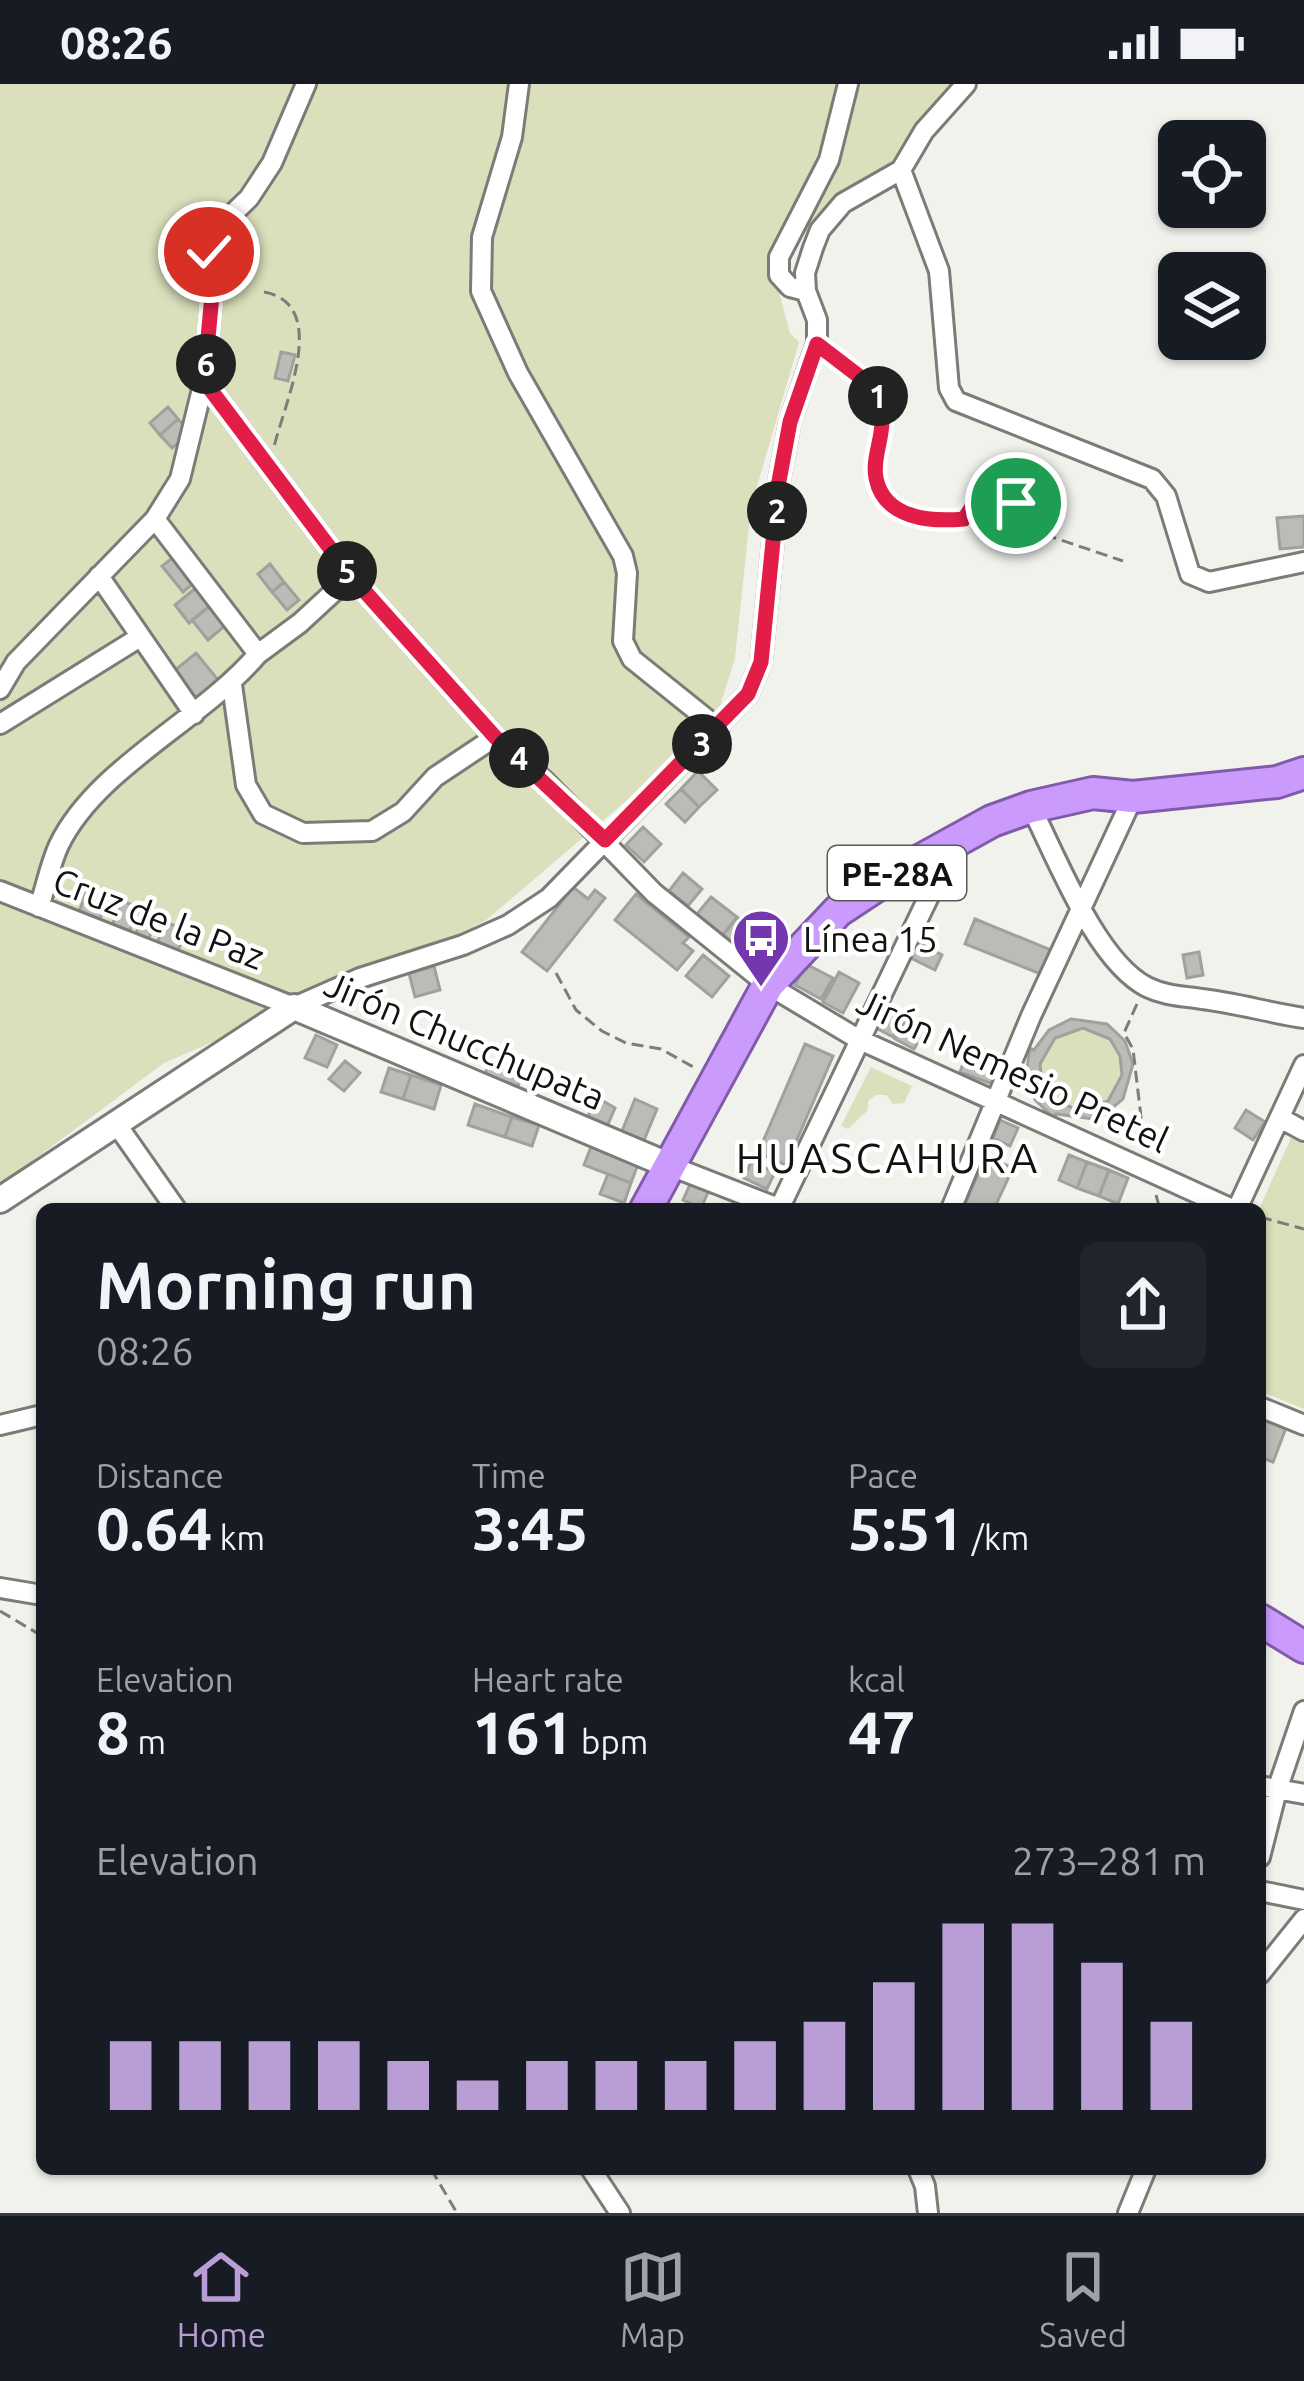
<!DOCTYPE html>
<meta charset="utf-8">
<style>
:root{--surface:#171b24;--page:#20242c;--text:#f1f3f6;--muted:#9ea1a6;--line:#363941;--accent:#b99ed5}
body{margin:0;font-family:Ubuntu,sans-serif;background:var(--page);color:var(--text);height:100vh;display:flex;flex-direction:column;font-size:45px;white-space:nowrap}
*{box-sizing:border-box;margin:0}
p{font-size:39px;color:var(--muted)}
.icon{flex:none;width:66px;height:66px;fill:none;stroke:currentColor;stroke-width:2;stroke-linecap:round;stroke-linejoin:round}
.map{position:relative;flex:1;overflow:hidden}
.panel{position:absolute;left:36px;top:1119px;width:1230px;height:972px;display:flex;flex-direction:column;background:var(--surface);border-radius:18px;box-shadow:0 3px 9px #0004}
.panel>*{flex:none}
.controls{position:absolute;left:1158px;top:36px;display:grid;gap:24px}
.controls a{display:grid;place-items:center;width:108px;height:108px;border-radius:18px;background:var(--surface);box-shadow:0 3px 9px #0004;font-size:60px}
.pin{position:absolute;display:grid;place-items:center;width:102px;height:102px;color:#fff;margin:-51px;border:6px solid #fff;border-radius:50%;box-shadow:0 3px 12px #0007}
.km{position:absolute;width:60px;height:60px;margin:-30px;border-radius:50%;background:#222;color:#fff;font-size:33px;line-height:60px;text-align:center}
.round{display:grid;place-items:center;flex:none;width:126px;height:126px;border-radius:18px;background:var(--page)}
.head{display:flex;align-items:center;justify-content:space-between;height:204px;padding:0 60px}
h1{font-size:66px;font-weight:600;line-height:90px}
.stats{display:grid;grid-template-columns:repeat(3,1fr);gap:18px;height:204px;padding:12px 60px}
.stats div{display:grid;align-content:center}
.stats b{font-size:60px;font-weight:600}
.stats small{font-size:33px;font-weight:400}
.stats p{font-size:33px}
.chart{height:336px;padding:24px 60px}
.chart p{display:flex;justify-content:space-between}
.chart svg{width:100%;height:216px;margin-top:12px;stroke:var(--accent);stroke-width:6}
.status{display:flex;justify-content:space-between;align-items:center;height:84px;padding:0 60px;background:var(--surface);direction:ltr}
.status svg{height:33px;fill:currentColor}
.tabs{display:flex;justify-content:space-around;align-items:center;height:168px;border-top:3px solid var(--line);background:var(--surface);font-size:33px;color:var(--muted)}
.tabs a{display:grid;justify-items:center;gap:6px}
.tabs .on{color:var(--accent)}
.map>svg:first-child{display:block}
.green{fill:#dbdfbb}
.building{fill:#bbbcb7;stroke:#a0a19c;stroke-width:3;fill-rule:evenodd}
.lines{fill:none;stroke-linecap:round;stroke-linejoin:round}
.minor-casing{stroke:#7b7c77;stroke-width:24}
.tertiary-casing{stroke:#7b7c77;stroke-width:30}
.trunk-casing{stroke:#815baa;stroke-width:36}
.path{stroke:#7c7c79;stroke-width:3;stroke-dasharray:12 6;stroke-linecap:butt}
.minor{stroke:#fff;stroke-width:18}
.tertiary{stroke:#fff;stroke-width:24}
.trunk{stroke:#ca9bfc;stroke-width:30}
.route-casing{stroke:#fff;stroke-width:24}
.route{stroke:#e11d48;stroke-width:15}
.labels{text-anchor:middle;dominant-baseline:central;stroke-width:9;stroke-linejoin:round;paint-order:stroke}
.shield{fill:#fff;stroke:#595958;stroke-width:3}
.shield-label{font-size:33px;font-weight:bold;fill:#121211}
.street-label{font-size:36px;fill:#121211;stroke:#fff}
.poi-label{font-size:36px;fill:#121211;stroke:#fff;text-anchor:start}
.quarter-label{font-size:42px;letter-spacing:3px;fill:#121211;stroke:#fff}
</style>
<div class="status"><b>08:26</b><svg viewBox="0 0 49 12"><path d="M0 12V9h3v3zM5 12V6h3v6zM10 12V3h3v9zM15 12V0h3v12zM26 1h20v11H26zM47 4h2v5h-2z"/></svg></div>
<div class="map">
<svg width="1304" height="2129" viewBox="0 0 1304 2129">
<rect width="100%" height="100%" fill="#f2f2ed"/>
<path class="green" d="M 0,0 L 961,0 L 889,92 L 792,158 L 777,201 L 790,249 L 799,258 L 751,423 L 735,574 L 714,642 L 485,837 L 440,858 L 336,892 L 220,955 L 164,979 L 0,1101 Z
M1040 986a41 41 0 1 1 82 0a41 41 0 1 1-82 0Z
M 871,983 L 912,1002 L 904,1019 L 893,1020 L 886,1011 L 876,1011 L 868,1017 L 868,1026 L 848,1045 L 841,1042 Z
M 1291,1054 L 1304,1060 L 1304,1325 L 1260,1307 L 1259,1125 Z"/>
<path class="building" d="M 281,268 L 295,271 L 288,297 L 275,294 Z
M 168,323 L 178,335 L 160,351 L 150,339 Z
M 178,335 L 190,349 L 172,364 L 160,351 Z
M 1304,432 L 1304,463 L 1280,465 L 1277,434 Z
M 175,472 L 196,497 L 183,508 L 162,482 Z
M 270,480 L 284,498 L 272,508 L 258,490 Z
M 284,498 L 299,516 L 287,526 L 272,508 Z
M 197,503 L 211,521 L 189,539 L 175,521 Z
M 211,521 L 227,540 L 208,556 L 192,536 Z
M 196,569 L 223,602 L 201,620 L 174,587 Z
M 698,687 L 717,706 L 699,723 L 681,705 Z
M 681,705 L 699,723 L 685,738 L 666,720 Z
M 643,743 L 661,760 L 644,778 L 626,761 Z
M 683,789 L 702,805 L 688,822 L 669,807 Z
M 573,803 L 588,815 L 595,806 L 605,814 L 547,887 L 522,868 Z
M 87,806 L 108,814 L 100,835 L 79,828 Z
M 636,810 L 689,853 L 683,859 L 693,867 L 677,886 L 615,836 Z
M 711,813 L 737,833 L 723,851 L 697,830 Z
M 121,817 L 139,823 L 129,849 L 112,842 Z
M 145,826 L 158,830 L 148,857 L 135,852 Z
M 737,833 L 755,848 L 741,866 L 723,851 Z
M 975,835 L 1051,866 L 1041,890 L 965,860 Z
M 165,838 L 186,846 L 177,869 L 156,862 Z
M 755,848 L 769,859 L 754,877 L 741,866 Z
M 919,859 L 942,871 L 935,886 L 911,874 Z
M 1199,868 L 1203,891 L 1187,894 L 1183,871 Z
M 703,871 L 729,892 L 712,913 L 686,892 Z
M 806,880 L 833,894 L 821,915 L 795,901 Z
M 434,882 L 440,906 L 415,913 L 409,889 Z
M 839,888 L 859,899 L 843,929 L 823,918 Z
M 883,922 L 903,933 L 893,953 L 872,942 Z
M 908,932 L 927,942 L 914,965 L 895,955 Z
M 1071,935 L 1107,940 L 1125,957 L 1133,980 L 1123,1015 L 1104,1031 L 1093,1035 L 1056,1030 L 1054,1034 L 1035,1016 L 1026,990 L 1030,964 L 1034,966 L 1049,946 ZM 1083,944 L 1110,955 L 1120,972 L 1122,991 L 1108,1017 L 1080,1027 L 1053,1016 L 1042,999 L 1040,980 L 1055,954 Z
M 316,951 L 337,961 L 327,983 L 305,974 Z
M 805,960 L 833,972 L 786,1081 L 758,1069 Z
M 970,961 L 1008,975 L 1000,998 L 992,1000 L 960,988 Z
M 345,977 L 360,989 L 344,1007 L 329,995 Z
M 489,980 L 522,993 L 515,1008 L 483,995 Z
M 389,984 L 411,991 L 403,1015 L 381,1008 Z
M 411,991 L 441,1001 L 434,1025 L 403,1015 Z
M 596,1013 L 615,1024 L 606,1045 L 586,1037 Z
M 635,1015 L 657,1025 L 642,1061 L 620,1052 Z
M 475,1020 L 512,1033 L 505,1053 L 468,1041 Z
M 1246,1026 L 1265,1038 L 1253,1056 L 1235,1044 Z
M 512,1033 L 539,1041 L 532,1062 L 505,1053 Z
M 1000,1036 L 1018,1044 L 1010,1062 L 993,1054 Z
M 591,1063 L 638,1080 L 631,1099 L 584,1081 Z
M 1069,1071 L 1087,1078 L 1077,1104 L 1059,1096 Z
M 986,1072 L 1013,1084 L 994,1125 L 976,1125 L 965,1120 Z
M 751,1078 L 775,1088 L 767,1105 L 744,1094 Z
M 1087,1078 L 1109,1086 L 1099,1112 L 1077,1104 Z
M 1109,1086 L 1128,1094 L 1118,1120 L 1099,1112 Z
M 608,1090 L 631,1099 L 624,1119 L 600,1110 Z
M 692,1096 L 710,1104 L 701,1124 L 683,1116 Z
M 1260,1335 L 1286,1344 L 1273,1378 L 1260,1373 Z"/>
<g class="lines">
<g class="minor-casing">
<path id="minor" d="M 519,0 L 512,53 L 482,153 L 481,207 L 518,289 L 623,472 L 627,489 L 623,557 L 632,575 L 718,644
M 901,86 L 939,187 L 949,304 L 956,317 L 1152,395 L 1166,412 L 1190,490 L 1209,498 L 1304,478
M 806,207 L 790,203 L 779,191 L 779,173 L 829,76 L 848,0
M 204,297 L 351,492 L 495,653 L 546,698 L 654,809 L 768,901 L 858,955 L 1232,1125
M 99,492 L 194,630
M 258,570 L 300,539 L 351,492
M 232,601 L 246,701 L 263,730 L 303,749 L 372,747 L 403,728 L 435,693 L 495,653
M 0,605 L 16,578 L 155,435 L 180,395 L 204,297 L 212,211 L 209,168 L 216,146 L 249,114 L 272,79 L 306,0
M 0,640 L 140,553
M 1031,723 C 1057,774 1096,877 1147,903 C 1165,912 1183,912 1202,915 C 1236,919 1270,929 1304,934
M 0,807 L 294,923 L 360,894 L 463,861 L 508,841 L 549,814 L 748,610 L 761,578 L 779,397 L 790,338 L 817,259 L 817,236 L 806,207 L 805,189 L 813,164 L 820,146 L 843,119 L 901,86 L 924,47 L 966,0
M 39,823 C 46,803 50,780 59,761 C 97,683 201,637 258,570 L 155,435
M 1282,1035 L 1304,1047
M 115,1038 L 176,1125
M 668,1081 L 781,1125
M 779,1125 L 953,762
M 951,1125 L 1031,932 L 1133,713
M 1237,1125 L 1304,981
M 1260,1323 L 1304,1341
M 0,1341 L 42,1331
M 0,1504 L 42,1511
M 1260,1702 L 1304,1710
M 1260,1773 L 1277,1706 L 1304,1627
M 1260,1807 L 1304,1816
M 1260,1890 L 1304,1835
M 591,2085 L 620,2129
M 918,2085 L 925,2102 L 928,2129
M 1128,2129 L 1146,2085"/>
</g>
<g class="tertiary-casing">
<path id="tertiary" d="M 0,1116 L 294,923 L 668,1081"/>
</g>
<g class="trunk-casing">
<path id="trunk" d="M 646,1125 L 768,901 L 838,827 L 885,796 L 992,737 L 1031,723 L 1093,709 L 1133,713 L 1277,698 L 1304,689
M 1260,1536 L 1304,1563"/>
</g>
<path class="path" d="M 264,208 C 331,220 284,320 274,363
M 833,271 L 877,306 C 879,315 882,326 882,335 C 883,354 872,375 876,393 C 885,435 931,438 964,435 L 976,417 L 998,410 L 1015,419 L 1040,449 L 1123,477
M 556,889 L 576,926 L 602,947 L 626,959 L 661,965 L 697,985
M 1137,920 L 1124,949 L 1133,965 L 1145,1067
M 1156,1111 L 1160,1125
M 1260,1133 L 1304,1145
M 0,1527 L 42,1552
M 431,2085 L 457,2129"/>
<use href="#minor" class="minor"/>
<use href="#tertiary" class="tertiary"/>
<use href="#trunk" class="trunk"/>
</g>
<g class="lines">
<g class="route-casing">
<path id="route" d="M 209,168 L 212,211 L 204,297 L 351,492 L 495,653 L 605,756 L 748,610 L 761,578 L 779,397 L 790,338 L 817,260 L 877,306 C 879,315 882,326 882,335 C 883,354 872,375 876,394 C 884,435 931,438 964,435 L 976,417 L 998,410 L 1016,419"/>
</g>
<use href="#route" class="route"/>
</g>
<defs>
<g id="bus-pin" transform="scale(3)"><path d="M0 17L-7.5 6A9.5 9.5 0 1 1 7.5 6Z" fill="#7537ad" stroke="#fff"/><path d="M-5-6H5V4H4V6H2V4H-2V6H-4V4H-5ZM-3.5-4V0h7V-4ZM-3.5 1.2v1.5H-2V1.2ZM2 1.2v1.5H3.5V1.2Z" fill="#fff"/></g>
</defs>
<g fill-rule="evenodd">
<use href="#bus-pin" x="761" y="854"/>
</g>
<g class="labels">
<rect class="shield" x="828" y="762" width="138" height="54" rx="9"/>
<g class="shield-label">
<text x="897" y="789">PE-28A</text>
</g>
<g class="street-label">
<text transform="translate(159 834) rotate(21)">Cruz de la Paz</text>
<text transform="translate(465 956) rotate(23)">Jirón Chucchupata</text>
<text transform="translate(1013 986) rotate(25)">Jirón Nemesio Pretel</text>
</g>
<g class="poi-label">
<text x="803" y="854">Línea 15</text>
</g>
<g class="quarter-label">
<text x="888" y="1073">HUASCAHURA</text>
</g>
</g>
</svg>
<div class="controls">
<a><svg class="icon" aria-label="locate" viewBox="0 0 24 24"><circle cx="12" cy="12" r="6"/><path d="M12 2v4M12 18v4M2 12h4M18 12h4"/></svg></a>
<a><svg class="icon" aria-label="layers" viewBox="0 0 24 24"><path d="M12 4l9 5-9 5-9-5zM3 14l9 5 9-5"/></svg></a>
</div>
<div class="pin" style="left:1016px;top:419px;background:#1e9e55"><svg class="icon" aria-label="arrive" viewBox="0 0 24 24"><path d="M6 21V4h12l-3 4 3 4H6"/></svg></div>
<div class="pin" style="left:209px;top:168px;background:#d93025"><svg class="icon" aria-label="check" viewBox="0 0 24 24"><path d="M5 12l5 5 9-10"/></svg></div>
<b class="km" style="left:878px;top:312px">1</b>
<b class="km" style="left:777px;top:427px">2</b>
<b class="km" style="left:702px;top:660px">3</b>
<b class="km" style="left:519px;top:674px">4</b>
<b class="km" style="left:347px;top:487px">5</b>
<b class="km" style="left:206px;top:280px">6</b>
<section class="panel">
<div class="head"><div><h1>Morning run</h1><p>08:26</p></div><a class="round"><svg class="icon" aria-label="share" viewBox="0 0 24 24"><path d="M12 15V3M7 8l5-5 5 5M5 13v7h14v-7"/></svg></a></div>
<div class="stats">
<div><p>Distance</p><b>0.64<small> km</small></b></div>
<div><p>Time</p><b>3:45</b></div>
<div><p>Pace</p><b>5:51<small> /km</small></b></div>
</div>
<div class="stats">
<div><p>Elevation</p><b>8<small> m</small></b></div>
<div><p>Heart rate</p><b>161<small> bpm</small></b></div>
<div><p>kcal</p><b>47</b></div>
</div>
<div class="chart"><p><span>Elevation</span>273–281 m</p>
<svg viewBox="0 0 160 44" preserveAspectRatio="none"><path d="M5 44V30M15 44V30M25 44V30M35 44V30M45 44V34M55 44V38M65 44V34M75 44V34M85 44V34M95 44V30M105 44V26M115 44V18M125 44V6M135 44V6M145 44V14M155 44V26"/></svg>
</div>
</section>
</div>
<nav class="tabs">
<a class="on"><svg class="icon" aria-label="home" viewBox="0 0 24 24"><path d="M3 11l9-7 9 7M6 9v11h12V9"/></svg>Home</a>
<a><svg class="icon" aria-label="map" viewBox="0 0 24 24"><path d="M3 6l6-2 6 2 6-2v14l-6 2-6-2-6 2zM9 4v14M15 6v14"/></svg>Map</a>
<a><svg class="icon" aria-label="saved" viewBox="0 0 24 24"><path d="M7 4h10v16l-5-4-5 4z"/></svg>Saved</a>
</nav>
